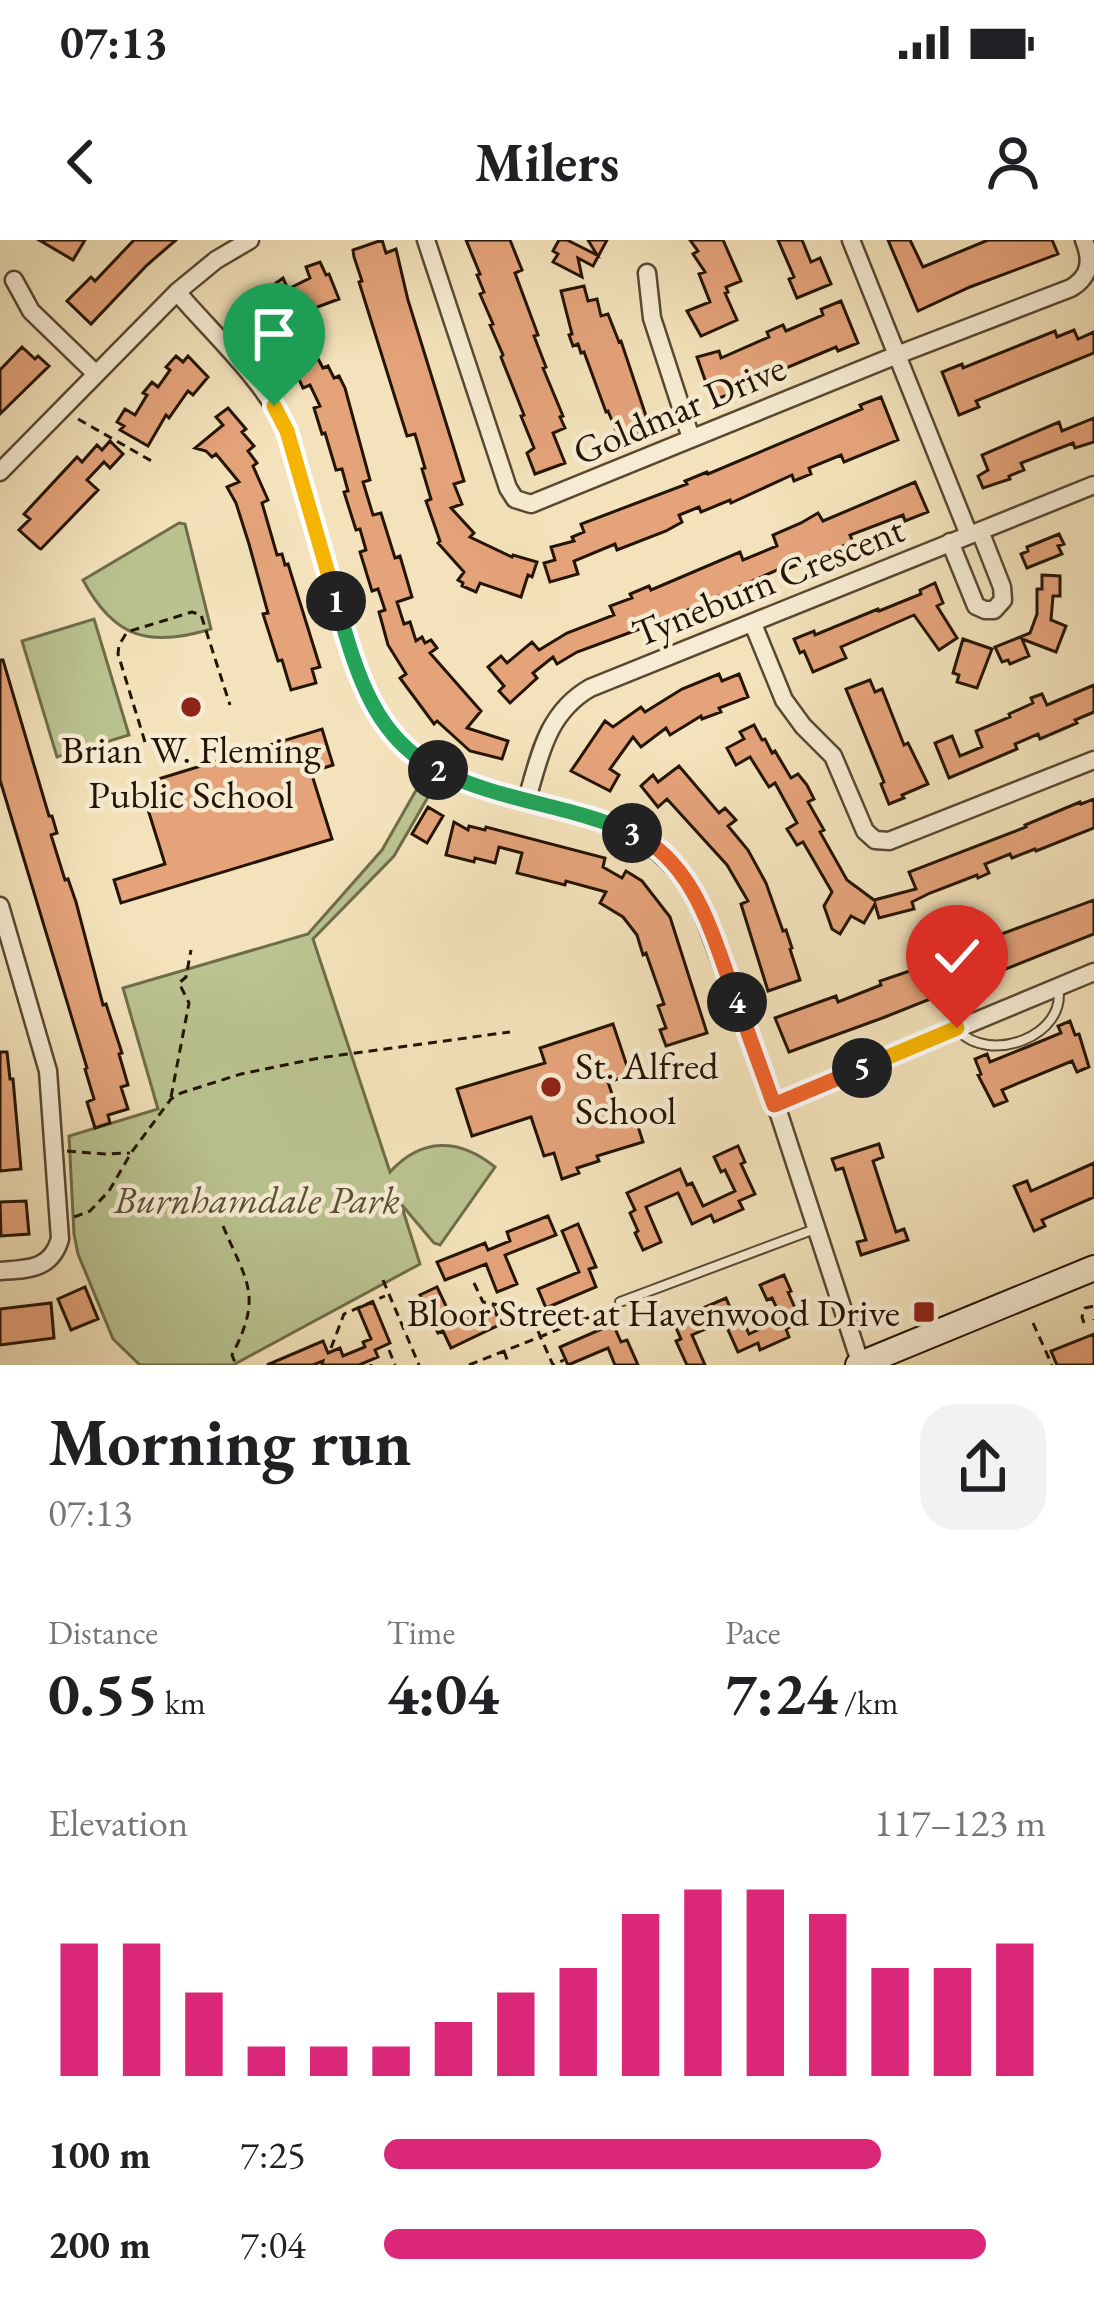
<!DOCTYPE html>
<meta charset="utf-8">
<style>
:root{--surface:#fff;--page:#f2f2f2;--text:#202124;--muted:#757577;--accent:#db2777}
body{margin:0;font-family:"EB Garamond",serif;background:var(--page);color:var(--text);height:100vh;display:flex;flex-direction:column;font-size:45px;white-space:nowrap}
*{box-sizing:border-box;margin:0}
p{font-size:39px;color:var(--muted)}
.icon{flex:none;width:66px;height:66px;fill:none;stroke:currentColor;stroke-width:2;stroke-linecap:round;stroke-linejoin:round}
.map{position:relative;height:1125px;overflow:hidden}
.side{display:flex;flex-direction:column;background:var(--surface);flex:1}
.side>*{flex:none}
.pin{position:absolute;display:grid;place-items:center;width:102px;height:102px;color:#fff;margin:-123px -51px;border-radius:50% 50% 50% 0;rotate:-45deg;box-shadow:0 0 12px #0007}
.pin .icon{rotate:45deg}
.km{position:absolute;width:60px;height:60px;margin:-30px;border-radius:50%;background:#222;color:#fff;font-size:33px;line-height:60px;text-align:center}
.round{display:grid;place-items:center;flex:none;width:126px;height:126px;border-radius:36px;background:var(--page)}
.summary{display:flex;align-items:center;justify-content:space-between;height:204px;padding:0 48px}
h1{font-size:66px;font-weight:700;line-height:90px}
.figures{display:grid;grid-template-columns:repeat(3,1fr);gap:18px;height:204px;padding:12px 48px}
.figures div{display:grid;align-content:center}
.figures b{font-size:60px;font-weight:700}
.figures small{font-size:33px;font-weight:400}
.figures p{font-size:33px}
.chart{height:336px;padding:24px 48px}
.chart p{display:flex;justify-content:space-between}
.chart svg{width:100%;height:216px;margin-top:12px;stroke:var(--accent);stroke-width:6}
ul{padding:0 48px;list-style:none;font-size:39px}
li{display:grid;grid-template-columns:192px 144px 1fr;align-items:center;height:90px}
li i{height:30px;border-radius:15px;background:var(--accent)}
.status{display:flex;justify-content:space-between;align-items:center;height:84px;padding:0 60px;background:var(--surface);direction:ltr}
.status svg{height:33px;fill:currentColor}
header{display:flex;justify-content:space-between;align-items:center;height:156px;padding:0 48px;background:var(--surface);font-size:54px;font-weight:700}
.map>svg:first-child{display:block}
.green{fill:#bac391;stroke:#6f6c4a;stroke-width:3}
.building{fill:#e5a37a;stroke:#241404;stroke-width:3}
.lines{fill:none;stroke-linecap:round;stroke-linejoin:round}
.lane-casing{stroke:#584832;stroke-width:12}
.street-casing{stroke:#584832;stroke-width:21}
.secondary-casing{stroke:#241404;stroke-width:28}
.path{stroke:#241404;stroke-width:3;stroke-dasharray:9 6;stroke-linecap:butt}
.lane{stroke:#f7ecd3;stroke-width:8}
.street{stroke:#f7ecd3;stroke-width:16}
.secondary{stroke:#f7ecd3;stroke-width:24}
.split-1-casing{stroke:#fff;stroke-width:24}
.split-2-casing{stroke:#fff;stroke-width:24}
.split-3-casing{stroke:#fff;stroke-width:24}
.split-4-casing{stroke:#fff;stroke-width:24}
.split-5-casing{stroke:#fff;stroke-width:24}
.split-6-casing{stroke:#fff;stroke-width:24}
.split-1{stroke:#f5b400;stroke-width:15}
.split-2{stroke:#22a559;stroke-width:15}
.split-3{stroke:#22a559;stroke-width:15}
.split-4{stroke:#f0652b;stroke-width:15}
.split-5{stroke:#f0652b;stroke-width:15}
.split-6{stroke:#f5b400;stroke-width:15}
.poi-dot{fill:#8f2418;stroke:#f7ecd3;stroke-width:4.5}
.labels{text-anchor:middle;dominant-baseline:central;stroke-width:9;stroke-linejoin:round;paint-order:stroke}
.street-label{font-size:39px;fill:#241404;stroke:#f7ecd3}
.poi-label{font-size:39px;fill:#241404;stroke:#f7ecd3}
.park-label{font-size:39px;font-style:italic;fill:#585135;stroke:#f7ecd3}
</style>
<div class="status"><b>07:13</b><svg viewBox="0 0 49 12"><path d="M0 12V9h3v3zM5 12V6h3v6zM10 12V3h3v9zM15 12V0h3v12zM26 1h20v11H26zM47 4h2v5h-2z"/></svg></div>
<header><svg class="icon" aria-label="back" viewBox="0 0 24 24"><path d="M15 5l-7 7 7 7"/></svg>Milers<svg class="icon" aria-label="person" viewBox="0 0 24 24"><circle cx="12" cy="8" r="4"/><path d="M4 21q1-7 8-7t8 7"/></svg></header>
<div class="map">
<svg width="1094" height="1125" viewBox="0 0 1094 1125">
<rect width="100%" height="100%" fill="#f3e2bb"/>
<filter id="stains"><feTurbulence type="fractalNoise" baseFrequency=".00167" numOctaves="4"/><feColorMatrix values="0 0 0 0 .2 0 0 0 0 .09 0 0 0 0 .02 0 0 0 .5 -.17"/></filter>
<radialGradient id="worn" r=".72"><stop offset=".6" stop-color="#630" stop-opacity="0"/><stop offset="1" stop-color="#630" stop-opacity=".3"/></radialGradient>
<path class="green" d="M 179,283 L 185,284 L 211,389 C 149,408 114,398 83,340 Z
M 94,379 L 129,495 L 57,517 L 22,401 Z
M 419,545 L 432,550 L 394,616 L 313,699 L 390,932 C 422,897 459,898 495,927 L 440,1005 L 434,1003 L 401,964 L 420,1024 L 233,1125 L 140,1125 L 113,1099 L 78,1014 L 74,994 L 69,896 L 158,869 L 123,748 L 308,694 L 382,610 Z"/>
<path class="building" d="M 39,0 L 85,0 L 73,20 Z
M 134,0 L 176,0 L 147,25 L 91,84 L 67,61 L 91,37 L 95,41 Z
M 382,0 L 386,13 L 396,9 L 408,60 L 464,241 L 454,244 L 462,264 L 451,268 L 474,293 L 470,297 L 512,317 L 513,315 L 537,322 L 532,337 L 528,335 L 521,357 L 480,343 L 476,352 L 462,346 L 463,343 L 458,340 L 464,332 L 438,303 L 440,301 L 426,261 L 431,259 L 422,229 L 425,228 L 415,194 L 407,196 L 359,42 L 362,41 L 354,17 L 353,10 Z
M 466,0 L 510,0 L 522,30 L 515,33 L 538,95 L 534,96 L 546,127 L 543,128 L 563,176 L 560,177 L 565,188 L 553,193 L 565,223 L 535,234 L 527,213 L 534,208 L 521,176 L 524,175 L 501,117 L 503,115 L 490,85 L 493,84 L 480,54 L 484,52 L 477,35 L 480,34 Z
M 559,0 L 567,0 L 597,15 L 588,0 L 607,0 L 593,26 L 578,18 L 582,37 L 553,22 L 558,14 L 553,11 Z
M 690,0 L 723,0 L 741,41 L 726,47 L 728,52 L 725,53 L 737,80 L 701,96 L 687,71 L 710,62 L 699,34 L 705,32 L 693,14 L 698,11 Z
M 778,0 L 802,0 L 811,22 L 820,18 L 831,44 L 797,58 L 789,39 L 794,37 Z
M 888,0 L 910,0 L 923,27 L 988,0 L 1052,0 L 1058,14 L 970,47 L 918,71 Z
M 320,22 L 326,35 L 329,34 L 339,59 L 309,70 L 310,72 L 282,87 L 278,80 L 251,99 L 236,78 L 243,73 L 237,64 L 248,56 L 251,61 L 283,38 L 288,49 L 310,38 L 306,27 Z
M 584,46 L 588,61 L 597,59 L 601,76 L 608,74 L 619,102 L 621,101 L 650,188 L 620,200 L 608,171 L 606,172 L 584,112 L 581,113 L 578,104 L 573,106 L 569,95 L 572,94 L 561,51 Z
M 841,61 L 858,103 L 838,111 L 836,107 L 731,151 L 732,154 L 712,160 L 697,117 L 719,111 L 721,118 L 769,97 L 767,92 L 783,85 L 786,91 L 823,75 L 821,69 Z
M 1074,90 L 1078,99 L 1094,92 L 1094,113 L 976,161 L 979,167 L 959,175 L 942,132 L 962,124 L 963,128 L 1055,91 L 1057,97 Z
M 309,102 L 323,128 L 328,126 L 334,138 L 339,136 L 345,148 L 370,240 L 363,242 L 373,275 L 381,273 L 395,318 L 400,316 L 412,357 L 397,362 L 404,384 L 410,382 L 416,401 L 422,397 L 425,403 L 431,400 L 437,408 L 430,413 L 481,471 L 467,488 L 508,501 L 502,519 L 470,511 L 437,481 L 434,484 L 400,438 L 406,434 L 388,405 L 379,372 L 385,370 L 378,349 L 372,351 L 360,312 L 366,310 L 360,289 L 356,290 L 344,252 L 348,251 L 342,229 L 336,230 L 325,193 L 322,194 L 314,168 L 320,166 L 310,145 L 303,148 L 297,135 L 294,137 L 288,125 L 291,123 L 286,114 Z
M 22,107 L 35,119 L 38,116 L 49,126 L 0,174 L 0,130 Z
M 176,116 L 183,122 L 188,116 L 208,137 L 193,155 L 188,151 L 169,178 L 166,175 L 148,206 L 120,190 L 124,186 L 117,182 L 125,169 L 135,175 L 147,155 L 143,153 L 152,142 L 158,147 L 170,130 L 166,127 Z
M 881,157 L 898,200 L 844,222 L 841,215 L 809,228 L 811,234 L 794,241 L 792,235 L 731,263 L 730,260 L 701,272 L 699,267 L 679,275 L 682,282 L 666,291 L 617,310 L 615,304 L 574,321 L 578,334 L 550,342 L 544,323 L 555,320 L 551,307 L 574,301 L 572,297 L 584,292 L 581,284 L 687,244 L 685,241 L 707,232 L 708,234 L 862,169 L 860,165 Z
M 228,168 L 246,189 L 242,192 L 254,206 L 248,211 L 257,223 L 253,226 L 268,260 L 262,263 L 271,294 L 277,315 L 282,314 L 285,325 L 288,324 L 320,427 L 312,429 L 316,443 L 291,450 L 282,420 L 278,421 L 263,374 L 268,373 L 249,304 L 236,263 L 227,247 L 239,242 L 216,214 L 212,217 L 206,211 L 195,208 L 223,185 L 216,177 Z
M 1094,178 L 1094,202 L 1075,208 L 1073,203 L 1021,223 L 1024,230 L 1009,236 L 1010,239 L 983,248 L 978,236 L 988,230 L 982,215 L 1059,182 L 1062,191 Z
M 110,201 L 123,214 L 110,228 L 104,222 L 87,240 L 98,250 L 41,309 L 39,308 L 19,290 L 30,279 L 24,274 L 77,217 L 82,222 L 97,205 L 102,210 Z
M 915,242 L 928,272 L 905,281 L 903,275 L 850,295 L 853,302 L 787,329 L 786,326 L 672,377 L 577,412 L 557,424 L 553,417 L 533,433 L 537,438 L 510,463 L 499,451 L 504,446 L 488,427 L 501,416 L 507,423 L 532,402 L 539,410 L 567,393 L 614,375 L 610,366 L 632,358 L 630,354 L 649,346 L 651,350 L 740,312 L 743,320 L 777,306 L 773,295 L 801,283 L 818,273 L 823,281 Z
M 1059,294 L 1064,304 L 1058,306 L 1062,314 L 1027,328 L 1021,314 L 1028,311 L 1027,307 Z
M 1042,335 L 1060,336 L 1060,356 L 1053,356 L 1051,380 L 1066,386 L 1056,412 L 1022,399 L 1029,416 L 1010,424 L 1008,420 L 1002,422 L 995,407 L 1030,393 L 1037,374 L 1037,349 L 1042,349 Z
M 935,343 L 943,363 L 937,366 L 957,398 L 939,410 L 914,375 L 841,407 L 846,418 L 813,432 L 804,411 L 800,413 L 794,399 L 814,391 L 815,395 L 878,369 L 879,371 L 921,354 L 920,350 Z
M 963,399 L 992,409 L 977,448 L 957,442 L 959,435 L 953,433 Z
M 0,420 L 3,420 L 49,576 L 52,576 L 57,593 L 51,595 L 65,640 L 68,639 L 76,662 L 103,765 L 106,764 L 122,813 L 119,814 L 128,845 L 121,847 L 128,869 L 108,875 L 110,883 L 95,888 L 87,862 L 94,859 L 85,829 L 87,828 L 0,540 Z
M 719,434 L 722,441 L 739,434 L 748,457 L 719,468 L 721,472 L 702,479 L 701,476 L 670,495 L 666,488 L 641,507 L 633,497 L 610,529 L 619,535 L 610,551 L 571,531 L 605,481 L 613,487 L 641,467 L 645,472 L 682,449 Z
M 870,440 L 875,452 L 882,449 L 904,505 L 908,503 L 928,544 L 902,555 L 904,558 L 889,564 L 881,544 L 884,542 L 846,449 Z
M 1094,445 L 1094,472 L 1075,480 L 1077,483 L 1040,499 L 1038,494 L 1015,504 L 1017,509 L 949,538 L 935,503 L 952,496 L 960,516 L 982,507 L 976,491 L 1010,477 L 1009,474 L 1033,463 L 1031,458 L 1042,454 L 1047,465 Z
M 754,485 L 762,500 L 765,499 L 772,513 L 775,511 L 791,538 L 798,534 L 807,545 L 814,559 L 808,562 L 824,590 L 820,592 L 847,640 L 874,660 L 916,649 L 909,632 L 1026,587 L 1025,585 L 1080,562 L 1081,564 L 1094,559 L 1094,588 L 1036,611 L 1035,609 L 1012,618 L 1010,614 L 985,624 L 989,633 L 978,638 L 977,635 L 930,653 L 912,662 L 914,669 L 879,678 L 875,664 L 864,683 L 851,676 L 840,694 L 832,689 L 824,666 L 832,652 L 803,602 L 797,605 L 787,589 L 797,583 L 775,543 L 769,547 L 750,517 L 736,525 L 727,508 L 744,499 L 740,492 Z
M 322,489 L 333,525 L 311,532 L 332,599 L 121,663 L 114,640 L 165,624 L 145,560 L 160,556 L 155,540 Z
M 679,526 L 719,573 L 725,568 L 736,580 L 728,586 L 748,610 L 766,643 L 783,691 L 786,690 L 792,708 L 790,709 L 800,740 L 768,751 L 741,664 L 748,661 L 727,625 L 667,559 L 658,567 L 641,546 L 653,535 L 658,542 Z
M 428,567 L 443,576 L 427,603 L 412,594 Z
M 454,582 L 468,590 L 469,586 L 485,590 L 486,587 L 605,618 L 603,627 L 622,638 L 626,631 L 642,641 L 670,677 L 707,793 L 666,806 L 660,790 L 666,788 L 658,766 L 664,764 L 646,713 L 643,715 L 637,695 L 623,677 L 600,663 L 606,652 L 566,641 L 565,645 L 517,633 L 522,613 L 499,607 L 495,623 L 475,618 L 474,622 L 446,615 Z
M 1094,660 L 1094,694 L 885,777 L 789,812 L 775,778 L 836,756 L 838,762 L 881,745 L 880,741 L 951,717 L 986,702 L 985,700 Z
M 1070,781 L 1075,795 L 1079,794 L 1089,827 L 1077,832 L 1072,821 L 1002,850 L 1007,861 L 994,866 L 978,835 L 981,834 L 975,819 L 987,814 L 990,822 L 1027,807 L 1061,793 L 1058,786 Z
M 613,784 L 630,835 L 608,842 L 621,881 L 635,877 L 643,902 L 597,916 L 599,921 L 577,928 L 579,933 L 562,939 L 554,913 L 544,916 L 531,877 L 472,896 L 457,849 L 545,823 L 540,808 Z
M 0,812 L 7,812 L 10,839 L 13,839 L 21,929 L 0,931 Z
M 879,904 L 883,917 L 873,921 L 896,992 L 904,989 L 908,1000 L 861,1015 L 857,1002 L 866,1000 L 843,928 L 836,930 L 832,919 Z
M 738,906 L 745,922 L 741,924 L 755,954 L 739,961 L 743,969 L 714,982 L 711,975 L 692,984 L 678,953 L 646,967 L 661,1002 L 643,1010 L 635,993 L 638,991 L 630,973 L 635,970 L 627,953 L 680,929 L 687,945 L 692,943 L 703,966 L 735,951 L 725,930 L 721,932 L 714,917 Z
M 1094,923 L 1094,957 L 1042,980 L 1045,986 L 1034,991 L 1014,946 L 1027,941 L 1031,951 Z
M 26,961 L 29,994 L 1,996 L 0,962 Z
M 548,976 L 556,995 L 505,1015 L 517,1044 L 497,1052 L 486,1024 L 445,1040 L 437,1022 L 485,1003 L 488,1010 L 510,1001 L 507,992 Z
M 578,984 L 596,1027 L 589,1029 L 596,1047 L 546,1068 L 538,1049 L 579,1032 L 562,991 Z
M 784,1035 L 791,1051 L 788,1052 L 801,1082 L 786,1089 L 789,1097 L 760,1110 L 758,1103 L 738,1112 L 724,1081 L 692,1095 L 705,1125 L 687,1125 L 676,1101 L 681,1099 L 673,1081 L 726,1058 L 733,1074 L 739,1071 L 749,1094 L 782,1079 L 772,1058 L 767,1060 L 760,1045 Z
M 85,1047 L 98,1079 L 71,1090 L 58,1059 Z
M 437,1047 L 455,1085 L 493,1067 L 501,1084 L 451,1108 L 443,1091 L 438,1093 L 420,1055 Z
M 373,1062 L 390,1103 L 375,1110 L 378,1117 L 359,1125 L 322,1125 L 323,1121 L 313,1125 L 267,1125 L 323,1101 L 328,1113 L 340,1108 L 343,1116 L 365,1107 L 363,1102 L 371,1099 L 358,1068 Z
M 51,1063 L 54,1098 L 0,1105 L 0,1069 Z
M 613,1084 L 621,1102 L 627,1100 L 638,1125 L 615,1125 L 608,1108 L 568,1125 L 560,1107 Z
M 1094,1094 L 1094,1125 L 1057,1125 L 1051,1111 Z"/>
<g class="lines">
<g class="lane-casing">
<path id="lane" d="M 958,790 C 989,825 1068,796 1058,747
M 620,1062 L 815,989"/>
</g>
<g class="street-casing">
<path id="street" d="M 426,0 L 508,248 L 515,259 L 531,264 L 897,115 L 1071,48 C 1091,36 1092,20 1084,0
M 851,0 L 969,295
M 647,33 L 652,78 L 691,198
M 14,40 L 31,71 L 95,133
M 177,52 C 211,92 264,140 285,187 C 295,209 300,234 307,257 C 318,299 330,340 342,381 C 353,421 365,465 394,497 C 480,591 628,533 698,661 L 780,877 L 861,1125
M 0,232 L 177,52 L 216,20 L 250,0
M 950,302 L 976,366 L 985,370 L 994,370 L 1003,360 L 1002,347 L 980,291
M 753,384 L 784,460 L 803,486 L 833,516 L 865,591 L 875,600 L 889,601 L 1094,520
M 527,559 C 540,515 547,473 590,448 L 1094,245
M 0,666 L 48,831 L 60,999 C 51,1030 28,1029 0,1031
M 774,865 L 1094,732"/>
</g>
<g class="secondary-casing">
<path id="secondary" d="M 858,1125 L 1094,1028"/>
</g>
<path class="path" d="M 78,179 L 155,223
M 145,502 L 118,414 L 119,405 L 127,392 L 192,372 L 201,375 L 230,465
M 171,857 L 189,763 L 179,743 L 186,737 L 191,710
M 67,911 L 105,914 L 130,913
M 74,977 L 90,971 L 109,951 L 131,913 L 171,859 L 181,853 L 241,834 L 319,818 L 510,792
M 223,986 C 247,1043 263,1055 232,1115 L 236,1125
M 383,1040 L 419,1125
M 474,1043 L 483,1062 L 529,1071 L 553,1125 L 564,1120
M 1094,1079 L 1094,1080
M 1033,1083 L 1052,1125
M 1084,1083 L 1082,1077 L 1085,1068 L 1094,1066
M 331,1108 L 344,1074 L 385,1056
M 389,1110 L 395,1125
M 504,1111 L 509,1125
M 371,1124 L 371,1125
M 469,1125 L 610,1069"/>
<use href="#lane" class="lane"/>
<use href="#street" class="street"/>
<use href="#secondary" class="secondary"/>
</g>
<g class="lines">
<g class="split-1-casing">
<path id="split-1" d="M 274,166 L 287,191 L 336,361"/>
</g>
<g class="split-2-casing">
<path id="split-2" d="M 336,361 C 355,427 372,497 438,530"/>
</g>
<g class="split-3-casing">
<path id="split-3" d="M 438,530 C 499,561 570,565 632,593"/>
</g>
<g class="split-4-casing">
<path id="split-4" d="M 632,593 C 697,622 714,702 737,762"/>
</g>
<g class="split-5-casing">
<path id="split-5" d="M 737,762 L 774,865 L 862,828"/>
</g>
<g class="split-6-casing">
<path id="split-6" d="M 862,828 L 957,788"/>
</g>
<use href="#split-1" class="split-1"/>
<use href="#split-2" class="split-2"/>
<use href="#split-3" class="split-3"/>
<use href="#split-4" class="split-4"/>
<use href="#split-5" class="split-5"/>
<use href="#split-6" class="split-6"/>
</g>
<g class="poi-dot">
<circle cx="191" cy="467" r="12"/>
<circle cx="551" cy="847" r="12"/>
<rect x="912" y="1060" width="24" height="24" rx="6"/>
</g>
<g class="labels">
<g class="street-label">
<text transform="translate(679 169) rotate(-23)">Goldmar Drive</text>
<text transform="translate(768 341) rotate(-22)">Tyneburn Crescent</text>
</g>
<g class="poi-label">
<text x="191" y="509">Brian W. Fleming<tspan x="191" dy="45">Public School</tspan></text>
<text x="575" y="825" text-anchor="start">St. Alfred<tspan x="575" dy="45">School</tspan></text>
<text x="900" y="1072" text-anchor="end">Bloor Street at Havenwood Drive</text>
</g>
<g class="park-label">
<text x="257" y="959">Burnhamdale Park</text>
</g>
</g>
<rect width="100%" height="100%" filter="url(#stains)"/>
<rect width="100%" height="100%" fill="url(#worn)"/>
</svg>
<div class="pin" style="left:274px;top:166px;background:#1e9e55"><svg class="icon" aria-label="arrive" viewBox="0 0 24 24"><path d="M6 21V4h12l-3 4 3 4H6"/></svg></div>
<div class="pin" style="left:957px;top:788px;background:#d93025"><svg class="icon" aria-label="check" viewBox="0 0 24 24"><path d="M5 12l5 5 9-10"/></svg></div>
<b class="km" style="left:336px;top:361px">1</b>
<b class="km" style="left:438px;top:530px">2</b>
<b class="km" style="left:632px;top:593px">3</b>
<b class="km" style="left:737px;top:762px">4</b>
<b class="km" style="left:862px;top:828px">5</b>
</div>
<section class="side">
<div class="summary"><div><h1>Morning run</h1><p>07:13</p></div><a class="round"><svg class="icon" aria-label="share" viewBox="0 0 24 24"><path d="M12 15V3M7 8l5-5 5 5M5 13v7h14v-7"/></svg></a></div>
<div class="figures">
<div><p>Distance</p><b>0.55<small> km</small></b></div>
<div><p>Time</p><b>4:04</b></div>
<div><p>Pace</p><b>7:24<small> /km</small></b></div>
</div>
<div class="chart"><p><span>Elevation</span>117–123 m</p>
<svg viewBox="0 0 160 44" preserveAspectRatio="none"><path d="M5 44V17M15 44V17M25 44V27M35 44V38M45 44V38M55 44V38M65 44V33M75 44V27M85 44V22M95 44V11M105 44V6M115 44V6M125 44V11M135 44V22M145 44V22M155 44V17"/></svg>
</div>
<ul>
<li><b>100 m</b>7:25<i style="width:75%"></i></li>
<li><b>200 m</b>7:04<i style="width:91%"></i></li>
</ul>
</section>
